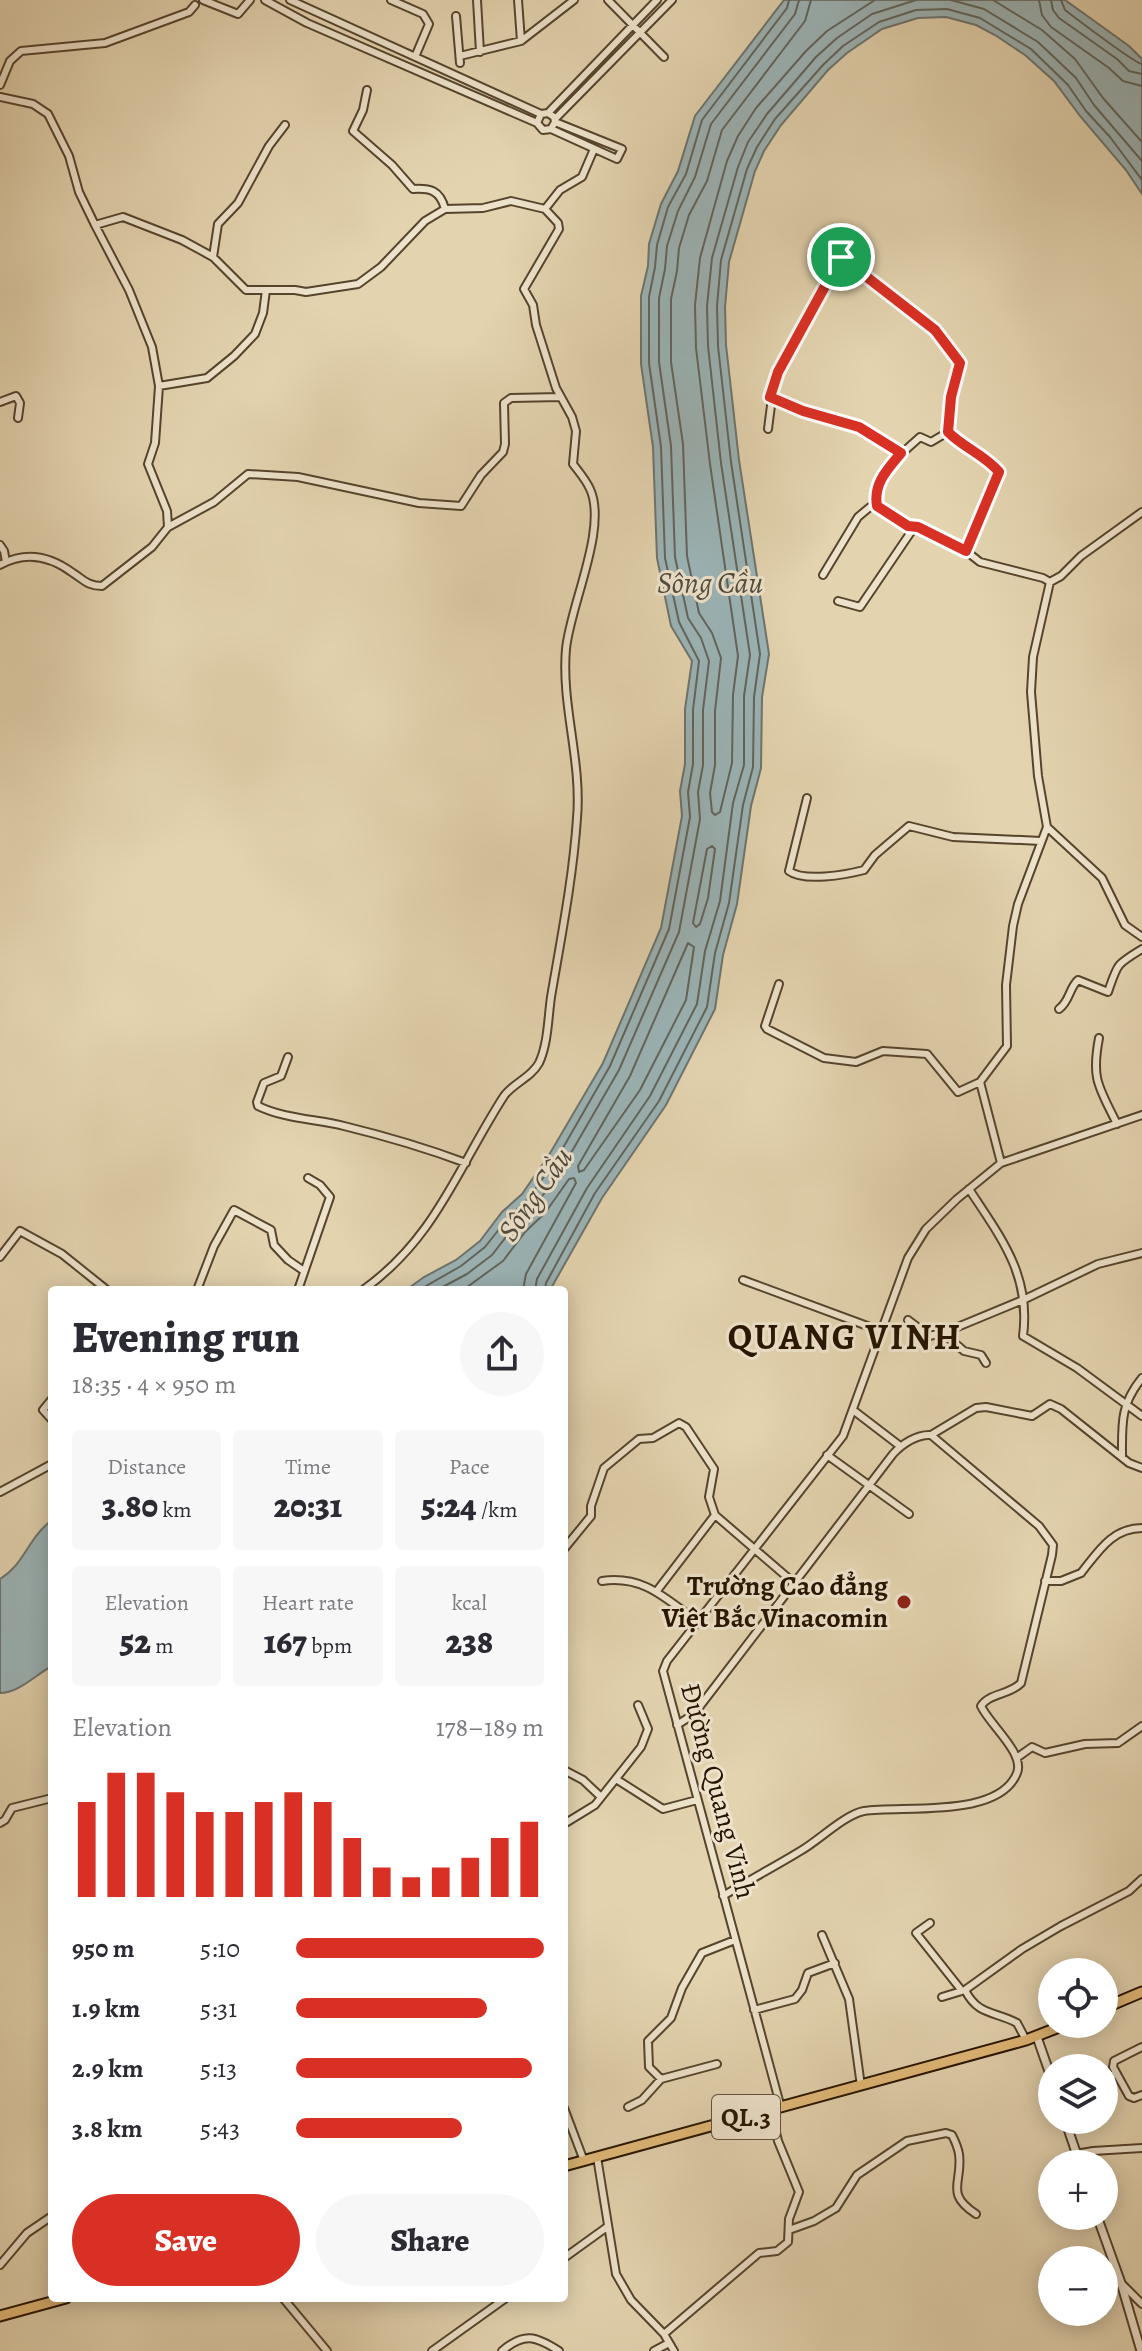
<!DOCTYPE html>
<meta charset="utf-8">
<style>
:root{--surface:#fff;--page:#f7f7f7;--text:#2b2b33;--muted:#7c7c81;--accent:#d93025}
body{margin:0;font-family:Alegreya,serif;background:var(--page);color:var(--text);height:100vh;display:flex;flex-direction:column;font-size:30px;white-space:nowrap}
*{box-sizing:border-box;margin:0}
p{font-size:26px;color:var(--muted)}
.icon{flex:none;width:44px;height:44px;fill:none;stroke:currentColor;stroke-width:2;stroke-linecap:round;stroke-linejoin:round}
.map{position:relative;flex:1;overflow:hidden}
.drawer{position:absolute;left:48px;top:1286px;width:520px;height:1016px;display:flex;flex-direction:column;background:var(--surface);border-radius:8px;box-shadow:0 4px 20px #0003}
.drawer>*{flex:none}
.fabs{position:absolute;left:1038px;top:1958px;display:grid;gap:16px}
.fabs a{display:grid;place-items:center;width:80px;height:80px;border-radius:50%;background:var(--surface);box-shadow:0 4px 20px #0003;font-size:40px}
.pin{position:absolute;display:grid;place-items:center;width:68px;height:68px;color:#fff;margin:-34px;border:4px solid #fff;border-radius:50%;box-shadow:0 2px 8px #0007}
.round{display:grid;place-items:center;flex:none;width:84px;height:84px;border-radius:42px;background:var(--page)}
.summary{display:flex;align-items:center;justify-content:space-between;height:136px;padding:0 24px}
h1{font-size:44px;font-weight:800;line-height:60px}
.stats{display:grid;grid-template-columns:repeat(3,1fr);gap:12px;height:136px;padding:8px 24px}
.stats div{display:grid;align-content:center;border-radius:8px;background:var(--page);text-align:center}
.stats b{font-size:34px;font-weight:800}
.stats small{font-size:22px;font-weight:400}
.stats p{font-size:22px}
.chart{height:224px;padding:16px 24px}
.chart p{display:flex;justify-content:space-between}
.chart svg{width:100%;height:144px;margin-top:8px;stroke:var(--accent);stroke-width:6}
.button{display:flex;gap:16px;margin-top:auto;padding:16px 24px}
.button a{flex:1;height:92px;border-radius:48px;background:var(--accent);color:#fff;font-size:32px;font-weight:800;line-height:92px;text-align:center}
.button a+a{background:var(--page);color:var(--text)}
ul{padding:0 24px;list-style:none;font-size:26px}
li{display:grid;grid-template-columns:128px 96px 1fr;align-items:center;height:60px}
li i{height:20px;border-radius:10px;background:var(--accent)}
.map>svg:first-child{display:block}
.water{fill:#9bb4b7;stroke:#6d746e;stroke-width:2}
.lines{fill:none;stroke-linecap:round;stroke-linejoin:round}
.shore{stroke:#61645c;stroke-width:2}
.minor-casing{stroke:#56442c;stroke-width:10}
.tertiary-casing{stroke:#56442c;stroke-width:11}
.trunk-casing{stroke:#271400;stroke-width:13}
.minor{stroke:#ede2cb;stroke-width:6}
.tertiary{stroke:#ede2cb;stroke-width:7}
.trunk{stroke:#e2ba78;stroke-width:9}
.route-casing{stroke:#fff;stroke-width:16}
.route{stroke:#d93025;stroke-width:10}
.poi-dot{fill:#8f2418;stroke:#ede2cb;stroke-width:3}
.labels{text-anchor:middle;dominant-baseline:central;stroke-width:6;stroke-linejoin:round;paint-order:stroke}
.shield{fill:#ede2cb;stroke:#62523d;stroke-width:2}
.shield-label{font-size:26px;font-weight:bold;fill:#271400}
.poi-label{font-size:28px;font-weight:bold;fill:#271400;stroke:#ede2cb;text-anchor:end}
.street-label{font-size:28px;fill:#271400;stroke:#ede2cb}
.water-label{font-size:30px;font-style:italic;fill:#504c40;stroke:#ede2cb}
.district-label{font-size:36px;font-weight:bold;letter-spacing:2px;fill:#271400;stroke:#ede2cb}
</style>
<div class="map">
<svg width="1142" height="2351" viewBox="0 0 1142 2351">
<rect width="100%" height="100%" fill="#e3d3af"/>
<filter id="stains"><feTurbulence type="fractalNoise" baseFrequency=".0025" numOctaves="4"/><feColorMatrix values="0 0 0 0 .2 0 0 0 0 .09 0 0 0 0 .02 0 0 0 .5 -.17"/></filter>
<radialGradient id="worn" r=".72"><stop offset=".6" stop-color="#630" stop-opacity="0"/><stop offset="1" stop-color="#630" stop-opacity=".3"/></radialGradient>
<path class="water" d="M 784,0 L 1065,0 L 1129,46 L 1142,59 L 1142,194 L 1126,170 L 1080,116 L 1054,81 L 1025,55 L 995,35 L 976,25 L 946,17 L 918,18 L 882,29 L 847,53 L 828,70 L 781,125 L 764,151 L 755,171 L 729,262 L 725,307 L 726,345 L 739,460 L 769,654 L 762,697 L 761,768 L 751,806 L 737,904 L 723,955 L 715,1009 L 666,1105 L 602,1198 L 550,1290 L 406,1290 L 424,1277 L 456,1260 L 480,1241 L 502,1212 L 522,1194 L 549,1155 L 603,1063 L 661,928 L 682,816 L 680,791 L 685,764 L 685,709 L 692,661 L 671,626 L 657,558 L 653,447 L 641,364 L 641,296 L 648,266 L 649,244 L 661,204 L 678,171 L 695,116 Z
M 52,1520 L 52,1666 C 35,1675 19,1693 0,1693 L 0,1579 C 25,1564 27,1539 52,1520 Z"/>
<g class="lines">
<path class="shore" d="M 811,0 L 805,21 L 722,130 L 707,181 L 689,215 L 679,248 L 677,271 L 671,299 L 671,362 L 683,444 L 687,556 L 699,613 L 712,633 L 721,658 L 715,711 L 715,765 L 710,793 L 712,812 L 715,815 L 720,812 L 732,763 L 733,695 L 738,656 L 710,464 L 696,348 L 695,305 L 700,258 L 727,161 L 738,136 L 756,108 L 806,51 L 827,31 L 875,0
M 951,0 L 984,9 L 1038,42 L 1076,78 L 1094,105 L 1142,161
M 993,0 L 1042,30 L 1075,59 L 1103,98 L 1142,142
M 1039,0 L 1042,15 L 1051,27 L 1109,68 L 1123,81 L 1142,86
M 1051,0 L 1053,10 L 1059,18 L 1117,59 L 1129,71 L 1142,74
M 1061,0 L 1065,10 C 1077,19 1134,63 1142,64
M 712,846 L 715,849 L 708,898 L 700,924 L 696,927 L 693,923 L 707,849 Z
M 688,943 L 694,947 L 686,1000 L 640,1090 L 584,1170 L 579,1172 L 578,1166 L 630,1076 Z
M 419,1290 L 461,1266 L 485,1247 L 508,1218 L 528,1199 L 556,1160 L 610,1066 L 669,929 L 690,817 L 688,792 L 693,764 L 693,710 L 699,661 L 679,622 L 665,558 L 661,447 L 649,363 L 649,297 L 655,267 L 657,245 L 668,207 L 686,174 L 702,120 L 787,8 L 789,0
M 437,1290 L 467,1274 L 492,1255 L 516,1224 L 536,1205 L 564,1165 L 619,1070 L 679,932 L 700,819 L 698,792 L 703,765 L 703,710 L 709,661 L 701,638 L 688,618 L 675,557 L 671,446 L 659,362 L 659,298 L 665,269 L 667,246 L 678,211 L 695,177 L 711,124 L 795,14 L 799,0
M 463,1290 L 503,1261 L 525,1232 L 545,1213 L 569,1179 L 574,1178 L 576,1183 L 526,1274 L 523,1290
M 535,1290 L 537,1279 L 587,1188 L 650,1096 L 697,1004 L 705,951 L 720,901 L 733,803 L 744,765 L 744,696 L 750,655 L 721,463 L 708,346 L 707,306 L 712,258 L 738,167 L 748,142 L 767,114 L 816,57 L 837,38 L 872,14 L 916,0
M 545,1290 L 546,1283 L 595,1193 L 659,1101 L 707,1007 L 715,953 L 729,903 L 743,805 L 753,767 L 754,697 L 760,654 L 731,462 L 718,346 L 717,306 L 721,260 L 747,169 L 757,147 L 775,119 L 823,65 L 843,46 L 879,22 L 916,10 L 947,9 L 980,18 L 1031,49 L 1068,85 L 1086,111 L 1110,137 L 1142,180"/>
<g class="minor-casing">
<path id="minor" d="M 203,0 L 238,14 L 250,0
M 265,0 L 307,23 L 537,123
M 290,0 L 541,114
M 391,0 L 423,14 L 429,24 L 415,57
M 477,0 L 480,52
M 518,0 L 521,41
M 608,0 L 664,57
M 456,16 L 460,63
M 460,56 L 521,41 L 574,0
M 0,85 L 10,61 L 21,51 L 105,43 L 189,12 L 195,5
M 367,90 L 363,110 L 353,131 L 392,165 L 413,189 C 430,188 440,190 445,209
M 0,97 L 33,104 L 48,114 L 69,156 L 79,192 L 95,225 L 123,217 L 182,240 L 213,257 L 246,290 L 295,290 L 306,292 L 358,284 L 381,267 L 425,221 L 445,209 L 483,208 L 511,201 L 545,209 L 560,190 L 582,177 L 594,149
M 548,113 L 657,0
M 555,119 L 672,0
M 551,129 L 555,122 L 554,117 L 548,113 L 541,114 L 537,123 L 543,130 L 551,129 L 617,159 L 622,149 L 555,122
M 95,225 L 129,290 L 152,347 L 159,386 L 155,443 L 148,464 L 167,511 L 168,527
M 213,257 L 218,224 L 238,203 L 269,146 L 285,125
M 159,386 L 207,378 L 234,356 L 255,334 L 263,313 L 266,290
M 770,397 L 803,411 L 859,427 L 901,453
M 0,402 L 16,396 L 20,403 L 18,418
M 768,429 L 774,382 L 839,259 L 844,258 L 874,285 L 935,330 L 960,363 L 950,402 L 948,432 C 953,437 957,443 963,446 C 976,455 993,459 999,474 L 966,551
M 948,432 L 931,442 L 920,437 C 901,454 871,477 877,506 L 908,526 L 918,527 L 966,551 L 980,562 L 1043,578 L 1050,582
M 1142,512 L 1081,556 L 1061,576 L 1050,582 L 1033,657 L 1031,692 L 1038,776 L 1047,827 L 1102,878 L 1125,925 L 1142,937
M 0,545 L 4,551 L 6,562
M 0,565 C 25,551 50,556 73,573 C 84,580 88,586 102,586 L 152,547 L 168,527 L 214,502 L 248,474 L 298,477 L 419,503 L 461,506 L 481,475 L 503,452 L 505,444 L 504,403 L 511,398 L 560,397
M 823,575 L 858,517 L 870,507 L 877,506
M 838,601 L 860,607 L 915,526
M 807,798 L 789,871 C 804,882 845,875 864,870 L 875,855 L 909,826 L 953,837 L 1041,841
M 779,984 L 765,1026 L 767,1029 L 824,1058 L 856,1062 L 883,1051 L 927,1054 L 958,1092 L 980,1082
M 1059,1009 C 1070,1001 1069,988 1078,980 L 1108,992 C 1118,963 1116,965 1142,949
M 1099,1038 C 1091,1080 1099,1087 1117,1124
M 288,1057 L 281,1076 L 264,1083 L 257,1102 L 258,1106 C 285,1119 316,1119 344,1126 C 385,1136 426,1148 466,1163
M 1001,1163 L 980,1082 L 1007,1046 L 1006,985 L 1013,926 L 1018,904 L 1047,827
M 969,1189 C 1001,1238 1031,1275 1023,1336 L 1077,1368 L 1142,1416
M 0,1257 L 20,1231 L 62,1254 L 107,1290
M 743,1280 L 881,1331
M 197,1290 L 214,1246 L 234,1210 L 271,1230 L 274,1245 L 288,1260 L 304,1271
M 298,1290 L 330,1197 L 320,1185 L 308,1178
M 363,1290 C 436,1238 458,1167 504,1096 C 513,1083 531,1078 539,1063 C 548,1044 548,1018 551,997 C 561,938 573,878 577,818 C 582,761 561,705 566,649 C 570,606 608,528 590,489 C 586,480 579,472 573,464 L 576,431 L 572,417 L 556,388 L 536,325 L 533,305 L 524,289 L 559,229 L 558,223 L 545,209
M 908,1320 L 929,1336 L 943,1333 L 964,1351 L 981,1355 L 986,1363
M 943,1333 L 1025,1299 L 1098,1264 L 1142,1253
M 52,1399 L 43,1410 L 52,1420
M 853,1410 L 900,1446
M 931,1435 L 976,1408 L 986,1407 L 1032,1416 L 1050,1404 L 1061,1409 L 1129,1463 L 1142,1468
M 827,1455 L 909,1514
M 1122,1457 C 1122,1424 1120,1405 1142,1378
M 0,1492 L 52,1464
M 564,1549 L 591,1516 L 591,1506 L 604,1468 L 639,1439 L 653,1438 L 679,1423 L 686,1427 L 714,1469 L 709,1497 L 715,1515 L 794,1583
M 602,1581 C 644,1575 666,1599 698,1622
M 1045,1581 L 1061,1581 L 1081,1573 C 1098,1552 1112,1528 1142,1528
M 656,1592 L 715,1515
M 677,1725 L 694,1714 L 893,1454 C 902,1444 917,1434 931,1435 L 1039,1526 L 1053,1545 L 1052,1555 L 1021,1683 C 1010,1695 989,1693 981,1706 C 989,1724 1025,1753 1017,1773 C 999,1819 903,1805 864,1811 C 846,1814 819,1840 802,1850 C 776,1866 749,1880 723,1896
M 1018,1757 L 1032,1747 L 1045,1753 L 1085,1744 L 1118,1743 L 1142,1726
M 564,1770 L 583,1780 L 601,1797
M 616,1779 L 663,1809 L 697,1800
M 0,1823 L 5,1820 L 12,1808 L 52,1798
M 564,1824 L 595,1805 L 641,1747 L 648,1729 L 638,1705
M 930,1923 L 916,1933 L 962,1991
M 822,1935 L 849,1999 L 861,2086
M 965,1990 C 978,2016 995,2011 1017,2023 L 1026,2040
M 942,1997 L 965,1990 L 1022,1949 L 1061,1926 L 1129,1891 L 1142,1879
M 754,2010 L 795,1999 L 802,1990 L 808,1973 L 835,1963
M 1142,2047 L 1114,2061 L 1113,2067 L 1129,2096 L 1134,2098 L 1142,2095
M 1104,2077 L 1117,2074
M 661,2079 L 649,2067 L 648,2041 L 671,2018 L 682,1988 L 702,1953 L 735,1940
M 628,2107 L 642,2100 L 661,2079 L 717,2064
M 564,2108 L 584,2161
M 781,2108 L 663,1671 L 667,1661 L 843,1436 L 908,1258 L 926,1229 L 957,1199 L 1001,1163 L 1142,1115
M 1076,2154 L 1093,2151 L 1142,2148
M 597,2157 L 616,2274 L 631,2300 L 664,2334 L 674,2351
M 789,2230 L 814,2221 L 836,2208 L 857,2175 L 907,2141 L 946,2133 L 952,2135 C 955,2141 958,2148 959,2154 C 963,2183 944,2193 976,2214
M 564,2258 L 607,2227
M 0,2265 L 27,2233 L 52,2216
M 1121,2283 L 1142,2304
M 283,2298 L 327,2351
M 664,2334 L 759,2253 L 777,2251 L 788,2242 L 789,2219 L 799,2192 L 778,2141 L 771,2111
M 432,2351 L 506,2298
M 502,2351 C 524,2332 536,2336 559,2351
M 654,2351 L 669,2343"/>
</g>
<g class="tertiary-casing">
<path id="tertiary" d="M 1037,2037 L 1052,2080
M 1065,2120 L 1080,2164
M 1097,2216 L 1121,2283 L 1141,2351"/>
</g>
<g class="trunk-casing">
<path id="trunk" d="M 1104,2008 L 1142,1992
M 564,2166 L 1026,2040 L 1067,2024
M 0,2316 L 66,2298"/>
</g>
<use href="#minor" class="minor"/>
<use href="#tertiary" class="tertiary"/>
<use href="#trunk" class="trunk"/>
</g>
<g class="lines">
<g class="route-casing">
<path id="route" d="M 841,257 L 935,330 L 960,363 L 951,397 L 948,432 C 964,448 985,455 999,472 L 966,551 L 918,527 L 908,526 L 877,506 C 873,483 888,469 901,453 L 859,427 L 803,411 L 770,397 L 778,372 Z"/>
</g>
<use href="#route" class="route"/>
</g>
<circle class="poi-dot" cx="904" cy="1602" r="8"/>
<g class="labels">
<rect class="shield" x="712" y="2095" width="68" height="44" rx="6"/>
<g class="shield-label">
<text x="746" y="2117">QL.3</text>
</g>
<g class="poi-label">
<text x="888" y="1586">Trường Cao đẳng<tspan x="888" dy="32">Việt Bắc Vinacomin</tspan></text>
</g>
<g class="street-label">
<text transform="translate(718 1791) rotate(75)">Đường Quang Vinh</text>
</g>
<g class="water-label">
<text x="710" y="583">Sông Cầu</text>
<text transform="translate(535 1194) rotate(-55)">Sông Cầu</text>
</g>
<g class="district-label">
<text x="845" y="1336">QUANG VINH</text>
</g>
</g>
<rect width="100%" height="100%" filter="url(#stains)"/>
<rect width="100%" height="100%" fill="url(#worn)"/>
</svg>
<div class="fabs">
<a><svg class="icon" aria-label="locate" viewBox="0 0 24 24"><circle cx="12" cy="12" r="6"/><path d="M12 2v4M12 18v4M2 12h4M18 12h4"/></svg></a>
<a><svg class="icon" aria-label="layers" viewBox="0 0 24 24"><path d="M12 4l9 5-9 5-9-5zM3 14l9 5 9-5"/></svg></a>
<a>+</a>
<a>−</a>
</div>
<div class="pin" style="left:841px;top:257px;background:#1e9e55"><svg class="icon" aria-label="arrive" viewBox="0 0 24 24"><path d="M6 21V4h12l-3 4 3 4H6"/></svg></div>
<section class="drawer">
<div class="summary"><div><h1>Evening run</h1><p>18:35 · 4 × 950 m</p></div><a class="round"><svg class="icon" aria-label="share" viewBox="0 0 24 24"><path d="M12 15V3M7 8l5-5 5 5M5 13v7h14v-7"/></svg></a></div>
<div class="stats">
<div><p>Distance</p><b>3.80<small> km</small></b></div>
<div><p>Time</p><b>20:31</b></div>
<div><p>Pace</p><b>5:24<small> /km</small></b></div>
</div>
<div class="stats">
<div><p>Elevation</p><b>52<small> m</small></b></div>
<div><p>Heart rate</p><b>167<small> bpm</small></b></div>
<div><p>kcal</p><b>238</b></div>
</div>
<div class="chart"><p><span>Elevation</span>178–189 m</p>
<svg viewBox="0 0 160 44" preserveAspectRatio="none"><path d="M5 44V15M15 44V6M25 44V6M35 44V12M45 44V18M55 44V18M65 44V15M75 44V12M85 44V15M95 44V26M105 44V35M115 44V38M125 44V35M135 44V32M145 44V26M155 44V21"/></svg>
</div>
<ul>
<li><b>950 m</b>5:10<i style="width:100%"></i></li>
<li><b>1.9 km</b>5:31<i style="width:77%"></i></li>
<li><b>2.9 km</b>5:13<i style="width:95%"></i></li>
<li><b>3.8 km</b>5:43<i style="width:67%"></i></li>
</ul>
<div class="button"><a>Save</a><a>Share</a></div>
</section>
</div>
